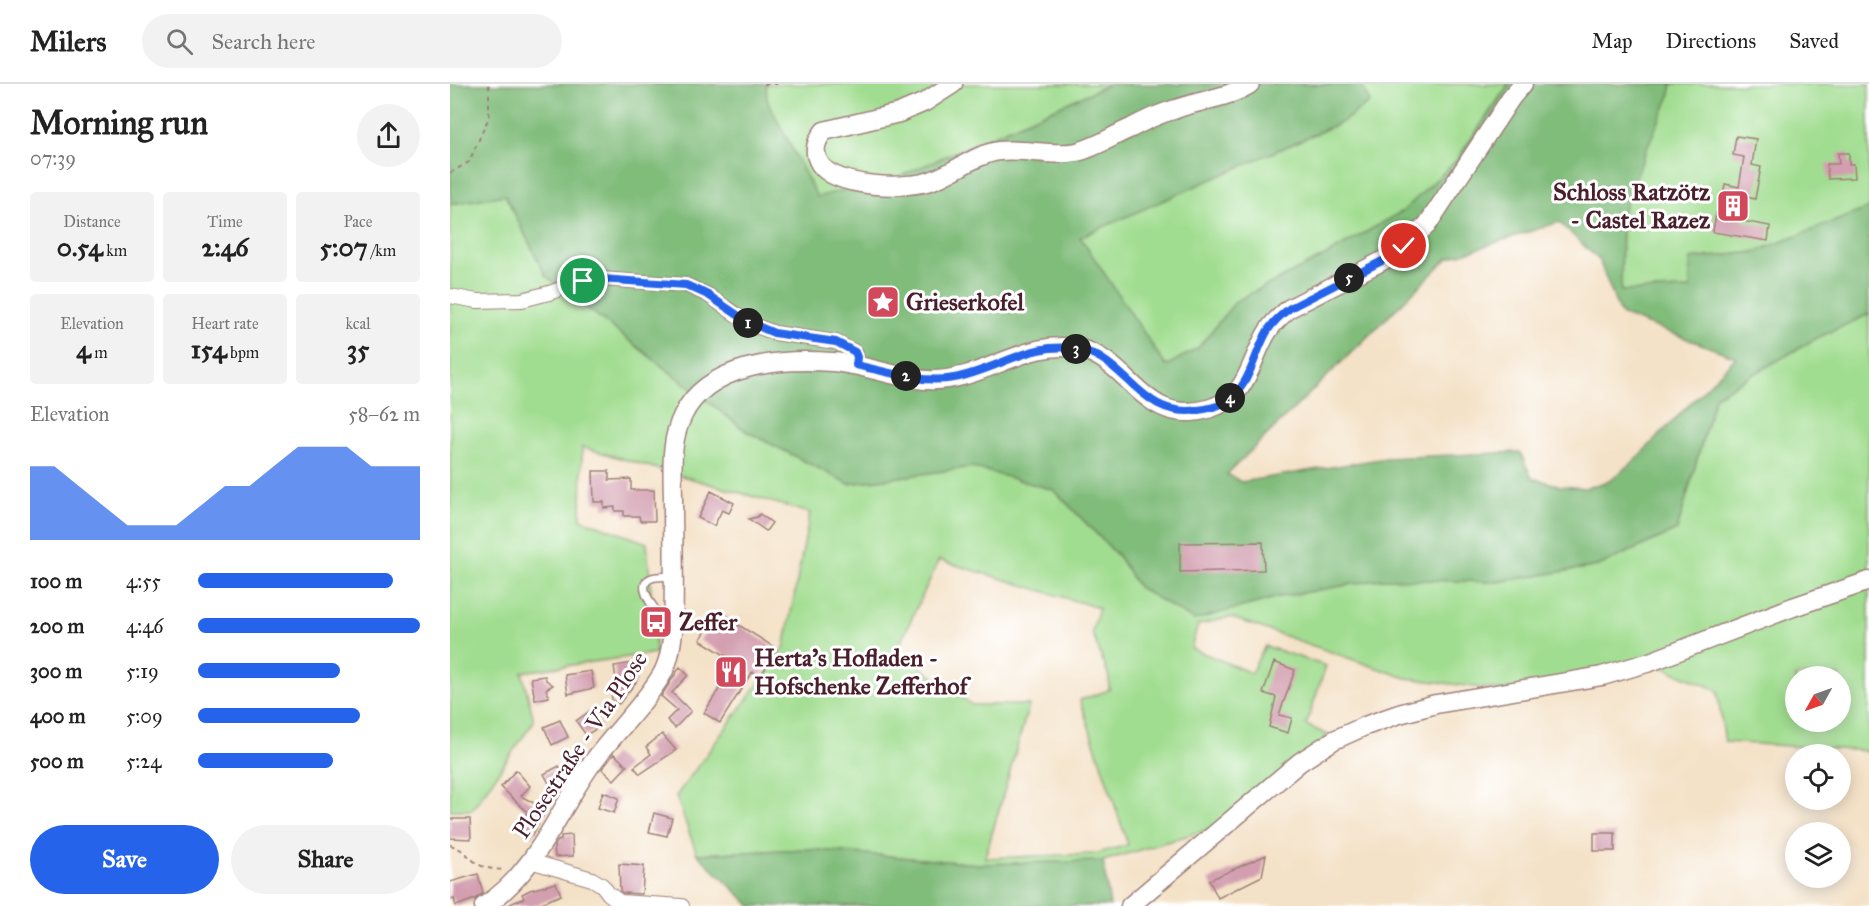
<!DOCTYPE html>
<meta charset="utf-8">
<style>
:root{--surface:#fff;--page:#f2f2f2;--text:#222;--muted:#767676;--line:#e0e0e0;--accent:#2563eb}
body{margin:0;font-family:"IM FELL Great Primer",serif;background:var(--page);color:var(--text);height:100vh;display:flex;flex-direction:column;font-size:22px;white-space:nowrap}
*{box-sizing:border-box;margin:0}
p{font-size:20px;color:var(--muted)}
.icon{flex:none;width:33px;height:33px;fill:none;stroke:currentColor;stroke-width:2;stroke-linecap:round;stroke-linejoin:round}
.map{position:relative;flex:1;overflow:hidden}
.panel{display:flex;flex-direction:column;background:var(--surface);width:450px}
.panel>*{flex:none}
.needle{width:39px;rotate:230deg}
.fabs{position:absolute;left:1335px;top:582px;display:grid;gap:12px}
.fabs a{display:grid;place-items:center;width:66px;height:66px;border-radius:50%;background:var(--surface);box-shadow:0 3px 15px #0003;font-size:30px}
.pin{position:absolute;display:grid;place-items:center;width:51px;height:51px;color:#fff;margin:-26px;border:3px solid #fff;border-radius:50%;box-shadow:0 2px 6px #0007}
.km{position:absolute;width:30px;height:30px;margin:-15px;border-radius:50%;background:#222;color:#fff;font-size:16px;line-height:30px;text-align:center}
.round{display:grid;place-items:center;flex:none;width:63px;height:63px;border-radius:32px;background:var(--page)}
.headline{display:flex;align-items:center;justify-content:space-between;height:102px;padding:0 30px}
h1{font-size:33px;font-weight:700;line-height:45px}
.stats{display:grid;grid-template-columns:repeat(3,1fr);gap:9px;height:102px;padding:6px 30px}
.stats div{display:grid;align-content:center;border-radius:6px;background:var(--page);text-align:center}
.stats b{font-size:26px;font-weight:700}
.stats small{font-size:16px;font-weight:400}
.stats p{font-size:16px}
.chart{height:168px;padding:12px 30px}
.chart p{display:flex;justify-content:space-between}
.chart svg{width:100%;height:108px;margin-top:6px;fill:var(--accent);opacity:.7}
.action{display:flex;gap:12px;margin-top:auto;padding:12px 30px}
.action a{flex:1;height:69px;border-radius:36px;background:var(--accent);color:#fff;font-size:24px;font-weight:700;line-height:69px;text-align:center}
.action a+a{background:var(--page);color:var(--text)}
ul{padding:0 30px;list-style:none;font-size:20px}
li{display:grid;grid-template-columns:96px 72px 1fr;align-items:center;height:45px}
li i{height:15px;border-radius:8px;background:var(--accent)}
header{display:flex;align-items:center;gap:36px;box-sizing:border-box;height:84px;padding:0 30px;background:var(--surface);border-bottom:2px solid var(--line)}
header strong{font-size:28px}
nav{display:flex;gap:33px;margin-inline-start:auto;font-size:21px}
.search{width:420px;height:54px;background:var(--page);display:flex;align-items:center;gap:15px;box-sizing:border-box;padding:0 21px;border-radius:33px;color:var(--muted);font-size:22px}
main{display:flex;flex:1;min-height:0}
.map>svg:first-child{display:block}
.green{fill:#a1dd90;stroke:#767e5e;stroke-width:1.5;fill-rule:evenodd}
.forest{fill:#80bc7a;stroke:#656e52;stroke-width:1.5;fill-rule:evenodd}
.building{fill:#d39fb0}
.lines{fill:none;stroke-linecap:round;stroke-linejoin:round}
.lane-casing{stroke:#9f807a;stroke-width:10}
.street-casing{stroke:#9f807a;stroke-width:16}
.secondary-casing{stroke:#9f807a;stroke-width:21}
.path{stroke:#9f807a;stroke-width:2;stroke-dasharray:4.5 4.5;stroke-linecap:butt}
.lane{stroke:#fff;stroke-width:7}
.street{stroke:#fff;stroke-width:14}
.secondary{stroke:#fff;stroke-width:18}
.route-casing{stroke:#fff;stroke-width:12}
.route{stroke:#2563eb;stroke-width:8}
.labels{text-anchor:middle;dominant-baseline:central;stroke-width:6;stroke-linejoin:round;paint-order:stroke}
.poi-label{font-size:24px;font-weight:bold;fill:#4a1f2b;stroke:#fff;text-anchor:start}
.street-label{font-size:24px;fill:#4a1f2b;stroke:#fff}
</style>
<header>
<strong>Milers</strong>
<div class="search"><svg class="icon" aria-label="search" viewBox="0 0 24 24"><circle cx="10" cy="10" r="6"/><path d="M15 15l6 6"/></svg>Search here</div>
<nav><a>Map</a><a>Directions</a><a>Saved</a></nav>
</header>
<main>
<section class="panel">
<div class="headline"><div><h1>Morning run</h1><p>07:39</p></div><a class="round"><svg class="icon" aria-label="share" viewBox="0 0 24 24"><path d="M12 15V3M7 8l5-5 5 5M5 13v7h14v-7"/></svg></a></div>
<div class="stats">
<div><p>Distance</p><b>0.54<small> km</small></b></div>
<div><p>Time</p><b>2:46</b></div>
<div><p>Pace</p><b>5:07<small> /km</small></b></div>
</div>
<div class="stats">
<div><p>Elevation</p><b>4<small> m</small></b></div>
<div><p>Heart rate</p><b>154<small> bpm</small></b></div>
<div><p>kcal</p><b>35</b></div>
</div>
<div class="chart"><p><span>Elevation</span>58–62 m</p>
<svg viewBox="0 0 160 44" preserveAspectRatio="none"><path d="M0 44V14L10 14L20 22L30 30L40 38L50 38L60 38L70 30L80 22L90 22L100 14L110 6L120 6L130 6L140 14L150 14L160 14V44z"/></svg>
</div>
<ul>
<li><b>100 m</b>4:55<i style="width:88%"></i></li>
<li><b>200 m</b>4:46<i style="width:100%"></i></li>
<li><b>300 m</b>5:19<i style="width:64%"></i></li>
<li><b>400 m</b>5:09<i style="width:73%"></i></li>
<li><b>500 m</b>5:24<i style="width:61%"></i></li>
</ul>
<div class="action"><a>Save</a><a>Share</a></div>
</section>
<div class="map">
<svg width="1419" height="822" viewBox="0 0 1419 822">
<rect width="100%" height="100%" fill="#fff"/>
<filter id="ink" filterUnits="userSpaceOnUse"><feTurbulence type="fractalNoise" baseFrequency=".0167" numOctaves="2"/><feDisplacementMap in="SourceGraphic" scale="12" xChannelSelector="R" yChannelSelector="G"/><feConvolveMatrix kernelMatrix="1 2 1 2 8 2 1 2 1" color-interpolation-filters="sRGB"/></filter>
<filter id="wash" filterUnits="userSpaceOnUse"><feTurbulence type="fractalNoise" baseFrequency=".008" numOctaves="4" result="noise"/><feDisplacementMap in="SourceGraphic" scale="24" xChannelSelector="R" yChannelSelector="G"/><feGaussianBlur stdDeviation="1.35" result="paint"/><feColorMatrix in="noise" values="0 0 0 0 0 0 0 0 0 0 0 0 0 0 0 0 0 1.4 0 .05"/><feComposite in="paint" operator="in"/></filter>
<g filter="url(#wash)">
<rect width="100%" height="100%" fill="#f4e2c8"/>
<path class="green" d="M 316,0 L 660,0 L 451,92 L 367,113 L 317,16 Z
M 910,0 L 1059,0 L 1006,77 L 953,127 L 873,173 L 786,217 L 748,264 L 716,283 L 630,153 L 892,38 L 920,18 Z
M 1222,0 L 1419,0 L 1419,124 L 1305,168 L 1241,175 L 1240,205 L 1171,207 L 1172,130 L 1198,61 L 1219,14 Z
M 55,111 L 96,192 L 296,347 L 399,400 L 522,383 L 604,406 L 669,473 L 688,503 L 744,536 L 829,513 L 932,494 L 1046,498 L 1148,482 L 1227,446 L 1265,312 L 1367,254 L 1419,230 L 1419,667 L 1275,658 L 1267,606 L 1200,578 L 1063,608 L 956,594 L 780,533 L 748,541 L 741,564 L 801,589 L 815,562 L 876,582 L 856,641 L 878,651 L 793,735 L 653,777 L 529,780 L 357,765 L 247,770 L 226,712 L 334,565 L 360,429 L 132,363 L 131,435 L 197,459 L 206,569 L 72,588 L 84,637 L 22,726 L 0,726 L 0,120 ZM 489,476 L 649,524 L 642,548 L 659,593 L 659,606 L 630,616 L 678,761 L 644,770 L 535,774 L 579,621 L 522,621 L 447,566 ZM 1346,592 L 1390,592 L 1390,638 L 1346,638 Z"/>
<path class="forest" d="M 0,0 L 316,0 L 317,16 L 367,113 L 451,92 L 660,0 L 910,0 L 920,18 L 892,38 L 630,153 L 716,282 L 748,264 L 786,217 L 873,173 L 953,127 L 1006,77 L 1059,0 L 1222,0 L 1219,14 L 1198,61 L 1172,130 L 1171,207 L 1240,205 L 1240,175 L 1305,168 L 1419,124 L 1419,230 L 1367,254 L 1265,312 L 1227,446 L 1148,482 L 1046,498 L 932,495 L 829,513 L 744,536 L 688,503 L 669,473 L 604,406 L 522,383 L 399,400 L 296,347 L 96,192 L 55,111 L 0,120 ZM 1109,138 L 1149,176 L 1170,230 L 1286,273 L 1181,380 L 1159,397 L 1136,404 L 1111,402 L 1082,394 L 1070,368 L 936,374 L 791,398 L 777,390 L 998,174 Z
M 357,765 L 529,780 L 653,777 L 660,822 L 301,822 L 247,770 Z"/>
<g id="blocks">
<path class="building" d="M 1286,52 L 1306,55 L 1302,81 L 1311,83 L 1305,115 L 1296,113 L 1292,137 L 1320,142 L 1318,157 L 1263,148 L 1266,129 L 1270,130 L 1275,100 L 1289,103 L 1294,73 L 1283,71 Z
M 1388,69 L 1399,69 L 1399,80 L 1404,80 L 1405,94 L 1378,95 L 1377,80 L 1389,80 Z
M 143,387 L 159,387 L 159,396 L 181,395 L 181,406 L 204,406 L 205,437 L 190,437 L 189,432 L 174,432 L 174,427 L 165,427 L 165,423 L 154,424 L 154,418 L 144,418 Z
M 261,407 L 284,419 L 279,429 L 272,426 L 264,442 L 248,434 Z
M 310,430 L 322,439 L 316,447 L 299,435 L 307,433 Z
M 813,458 L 814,486 L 730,488 L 730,459 Z
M 268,528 L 327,565 L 310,593 L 302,588 L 270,639 L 254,629 L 286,578 L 250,556 Z
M 824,578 L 845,586 L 829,631 L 842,634 L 838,649 L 819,643 L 826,613 L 813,609 Z
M 183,579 L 186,598 L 169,620 L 162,615 L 161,609 L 167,602 L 164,582 Z
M 230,583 L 238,591 L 222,609 L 241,627 L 225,644 L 217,636 L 227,626 L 211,612 Z
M 141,587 L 144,604 L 118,610 L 115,591 Z
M 95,592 L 96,596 L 103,601 L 96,605 L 99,613 L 85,616 L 81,594 Z
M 140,627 L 151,642 L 136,651 L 126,637 Z
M 110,636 L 118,653 L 102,661 L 94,643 Z
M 212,650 L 226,666 L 190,690 L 184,683 L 201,670 L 196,663 Z
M 164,670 L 177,682 L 164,696 L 152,685 Z
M 109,682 L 117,696 L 114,702 L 104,708 L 94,690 Z
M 66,686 L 80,702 L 71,712 L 96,726 L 82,752 L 68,744 L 77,728 L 51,703 Z
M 153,708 L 169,714 L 164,729 L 148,724 Z
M 204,729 L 222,734 L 217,752 L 199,748 Z
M 0,735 L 20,735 L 21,755 L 0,754 Z
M 1144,749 L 1165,749 L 1165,767 L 1144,767 Z
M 122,751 L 123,772 L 105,773 L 104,762 L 108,757 L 111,756 L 111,752 Z
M 816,771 L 812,792 L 768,814 L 759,796 Z
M 169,780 L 194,782 L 192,810 L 173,809 L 170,807 Z
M 28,790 L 33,809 L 25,815 L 6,822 L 4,815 L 0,816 L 0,798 Z
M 106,799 L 111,811 L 84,822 L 56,822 L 74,814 L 72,810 L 80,806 Z"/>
</g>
</g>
<g filter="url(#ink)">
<use href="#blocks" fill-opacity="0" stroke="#9f807a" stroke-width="1.5"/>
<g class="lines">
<g class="lane-casing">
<path id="lane" d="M 222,542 L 216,541 C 201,520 173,488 223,493"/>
</g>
<g class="street-casing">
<path id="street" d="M 0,212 L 27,217 L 72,216 L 99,209 L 133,197 L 151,195 L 236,201 L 258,211 L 298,239 L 325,249 L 386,258 L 405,268 L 407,273 L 406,281
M 81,775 L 87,779 L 142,795 L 152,801 L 159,810 L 170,818 L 232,822"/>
</g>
<g class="secondary-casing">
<path id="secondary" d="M 503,0 L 475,18 L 449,29 L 374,47 C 366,57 362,67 370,80 C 386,104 458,106 483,96 C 505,88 526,70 549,67 C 575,64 601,73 627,68 C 647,63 662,52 681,44 C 694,37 709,30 723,26 C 749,16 776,15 800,0
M 34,822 C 85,790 107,729 140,682 C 162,651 191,625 211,592 C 219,579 221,563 223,548 C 225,505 223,461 223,418 C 223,389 219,358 233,331 C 258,280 331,274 382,278 C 414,280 445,294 477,296 C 532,299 576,253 630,265 C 681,277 693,343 758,325 C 800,313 799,277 818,247 C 824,237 832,231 840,224 L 936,175 L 954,162 L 977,141 L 1061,14 L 1073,0
M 680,822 L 850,678 L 884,656 L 915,642 L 949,630 L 986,620 L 1152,592 L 1200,578 L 1343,523 L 1419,497"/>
</g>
<path class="path" d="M 314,0 L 329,0
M 0,89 L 19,78 L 39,33 L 39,2 L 36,0
M 0,761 C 15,765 17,773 28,780 C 36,785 44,785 53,786"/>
<use href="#lane" class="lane"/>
<use href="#street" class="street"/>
<use href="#secondary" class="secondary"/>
</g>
</g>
<g class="lines" filter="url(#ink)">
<g class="route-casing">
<path id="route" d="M 133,197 L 151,195 L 236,201 L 258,211 L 298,238 L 324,249 L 386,258 L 405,268 L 407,273 L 406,281 C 438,288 472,300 504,294 C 548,286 585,254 631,266 C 678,277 691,335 748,326 C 756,325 766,323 774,319 C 801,303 803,271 818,246 C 824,237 832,230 840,224 L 936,175 L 954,162"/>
</g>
<use href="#route" class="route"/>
</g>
<defs>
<g id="building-square" transform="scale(1.725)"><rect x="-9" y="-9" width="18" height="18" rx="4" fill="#d1495b" stroke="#fff"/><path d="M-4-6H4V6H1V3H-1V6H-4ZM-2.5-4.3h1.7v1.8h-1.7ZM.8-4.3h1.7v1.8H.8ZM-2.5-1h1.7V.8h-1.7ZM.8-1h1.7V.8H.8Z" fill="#fff"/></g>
<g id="sight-square" transform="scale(1.725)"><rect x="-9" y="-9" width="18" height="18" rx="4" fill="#d1495b" stroke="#fff"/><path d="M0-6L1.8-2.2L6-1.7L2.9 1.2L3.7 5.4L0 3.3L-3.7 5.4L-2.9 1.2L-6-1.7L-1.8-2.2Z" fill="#fff"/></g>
<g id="bus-square" transform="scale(1.725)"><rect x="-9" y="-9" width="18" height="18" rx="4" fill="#d1495b" stroke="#fff"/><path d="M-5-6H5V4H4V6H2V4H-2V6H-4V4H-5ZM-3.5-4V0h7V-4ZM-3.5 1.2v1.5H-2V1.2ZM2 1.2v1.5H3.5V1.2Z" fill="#fff"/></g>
<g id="restaurant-square" transform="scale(1.725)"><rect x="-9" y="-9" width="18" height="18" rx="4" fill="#d1495b" stroke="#fff"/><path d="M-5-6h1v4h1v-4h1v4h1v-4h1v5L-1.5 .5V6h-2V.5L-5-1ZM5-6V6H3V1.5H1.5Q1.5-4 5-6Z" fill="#fff"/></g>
</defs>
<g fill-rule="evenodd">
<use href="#building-square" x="1283" y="122"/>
<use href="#sight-square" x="433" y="218"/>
<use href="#bus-square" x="206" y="538"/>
<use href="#restaurant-square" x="281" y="588"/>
</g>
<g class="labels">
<g class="poi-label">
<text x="1260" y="108" text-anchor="end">Schloss Ratzötz<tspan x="1260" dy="28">- Castel Razez</tspan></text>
<text x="456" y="218">Grieserkofel</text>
<text x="229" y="538">Zeffer</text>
<text x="304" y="574">Herta's Hofladen -<tspan x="304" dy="28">Hofschenke Zefferhof</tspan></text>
</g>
<g class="street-label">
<text transform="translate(130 661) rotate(-56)">Plosestraße - Via Plose</text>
</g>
</g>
</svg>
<div class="fabs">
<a><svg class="needle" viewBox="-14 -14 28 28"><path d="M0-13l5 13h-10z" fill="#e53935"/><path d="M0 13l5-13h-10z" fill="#767676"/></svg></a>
<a><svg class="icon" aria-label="locate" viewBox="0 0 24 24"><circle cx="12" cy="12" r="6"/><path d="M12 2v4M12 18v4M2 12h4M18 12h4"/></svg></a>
<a><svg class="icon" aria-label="layers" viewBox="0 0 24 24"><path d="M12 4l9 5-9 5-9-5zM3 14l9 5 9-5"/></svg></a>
</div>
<div class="pin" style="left:133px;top:197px;background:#1e9e55"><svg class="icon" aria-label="arrive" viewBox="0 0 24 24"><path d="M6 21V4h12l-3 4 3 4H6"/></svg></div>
<div class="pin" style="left:954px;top:162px;background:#d93025"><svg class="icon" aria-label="check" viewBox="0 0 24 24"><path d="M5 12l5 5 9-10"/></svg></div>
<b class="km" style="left:298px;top:239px">1</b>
<b class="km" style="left:456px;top:292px">2</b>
<b class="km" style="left:626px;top:265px">3</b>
<b class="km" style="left:780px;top:314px">4</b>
<b class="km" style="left:899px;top:194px">5</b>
</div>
</main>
